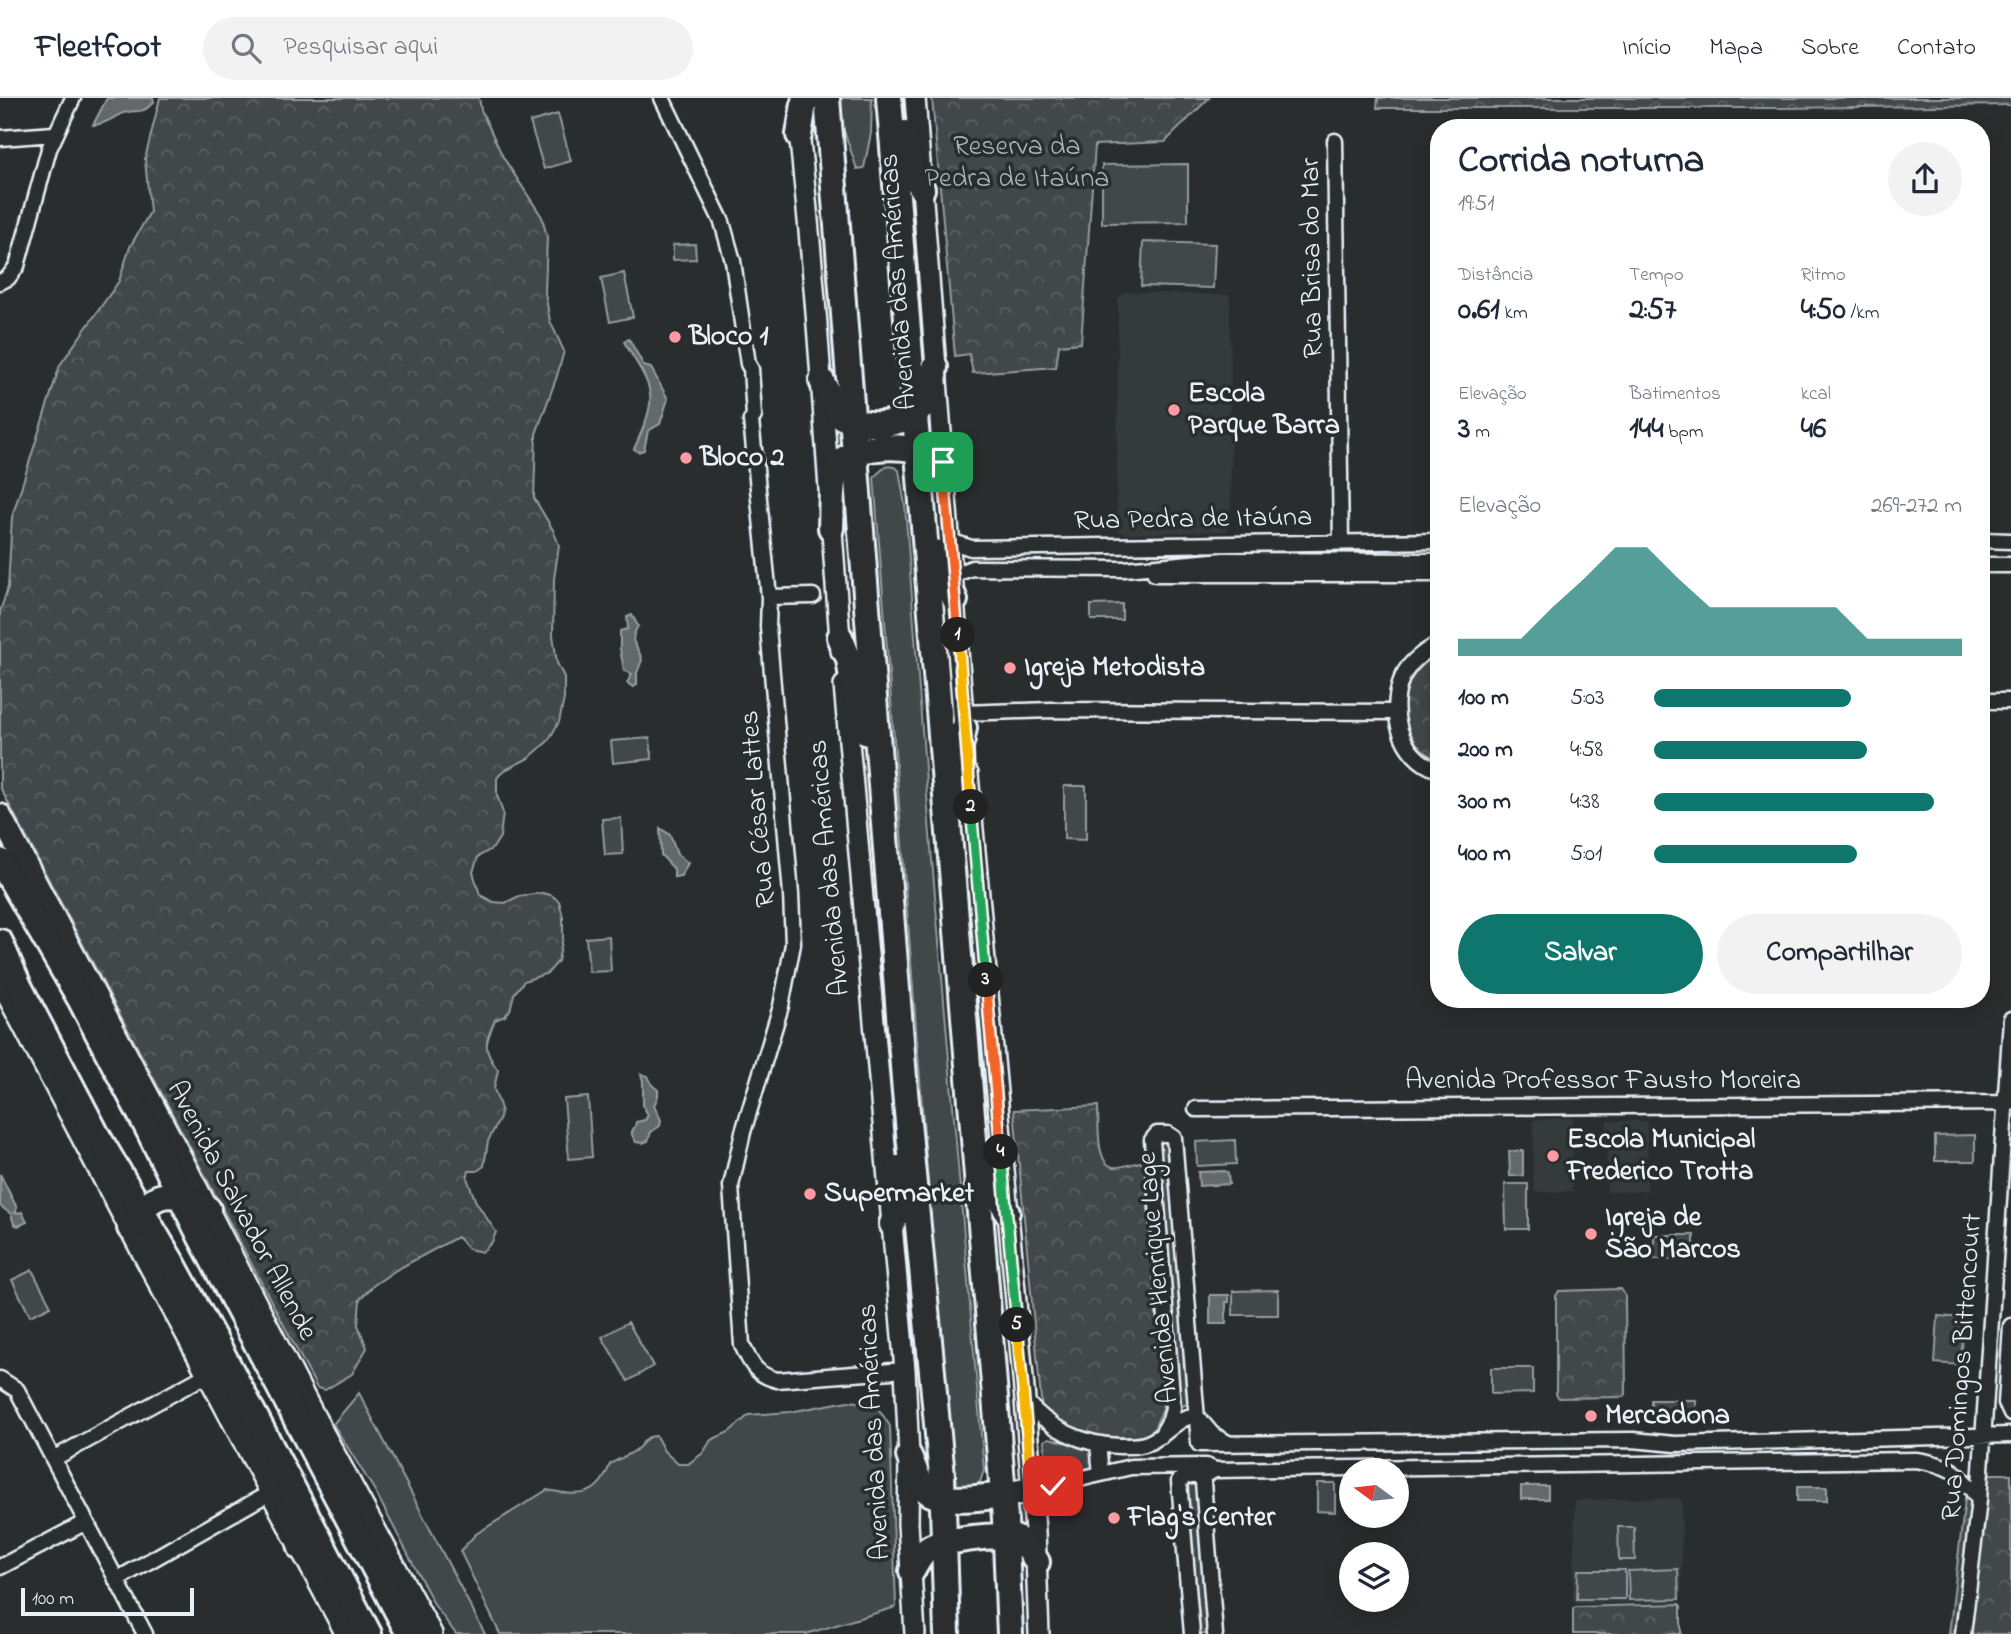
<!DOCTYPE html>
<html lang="pt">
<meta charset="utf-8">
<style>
:root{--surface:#fff;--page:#f2f2f3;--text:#1f2937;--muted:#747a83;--line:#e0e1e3;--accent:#0f766e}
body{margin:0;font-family:"Indie Flower",sans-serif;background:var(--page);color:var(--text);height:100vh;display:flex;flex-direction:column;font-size:26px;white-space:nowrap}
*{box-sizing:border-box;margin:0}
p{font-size:23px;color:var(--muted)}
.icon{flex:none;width:38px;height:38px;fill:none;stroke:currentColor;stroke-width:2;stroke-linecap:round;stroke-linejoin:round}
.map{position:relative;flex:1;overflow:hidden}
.details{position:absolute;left:1430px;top:21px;width:560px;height:889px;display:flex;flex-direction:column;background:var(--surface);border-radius:28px;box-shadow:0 4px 18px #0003}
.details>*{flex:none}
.needle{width:46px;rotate:285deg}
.controls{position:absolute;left:1339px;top:1360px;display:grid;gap:14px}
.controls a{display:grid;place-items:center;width:70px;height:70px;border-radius:50%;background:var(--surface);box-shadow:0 4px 18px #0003;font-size:35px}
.scale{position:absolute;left:21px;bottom:18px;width:173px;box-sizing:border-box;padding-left:7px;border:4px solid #e8f1f8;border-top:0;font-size:19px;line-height:24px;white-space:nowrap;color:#e8f1f8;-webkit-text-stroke:5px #2a2d2e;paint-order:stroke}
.pin{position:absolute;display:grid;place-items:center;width:60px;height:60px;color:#fff;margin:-30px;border-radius:14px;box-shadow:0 4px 10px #0006}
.km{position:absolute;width:35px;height:35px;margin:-18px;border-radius:50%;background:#222;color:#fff;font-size:19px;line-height:35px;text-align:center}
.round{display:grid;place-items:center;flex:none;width:74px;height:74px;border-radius:37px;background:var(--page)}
.headline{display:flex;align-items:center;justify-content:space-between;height:119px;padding:0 28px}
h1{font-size:38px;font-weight:800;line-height:52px}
.figures{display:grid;grid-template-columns:repeat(3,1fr);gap:10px;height:119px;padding:7px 28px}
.figures div{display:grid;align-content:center}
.figures b{font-size:30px;font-weight:800}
.figures small{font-size:19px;font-weight:400}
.figures p{font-size:19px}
.chart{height:196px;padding:14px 28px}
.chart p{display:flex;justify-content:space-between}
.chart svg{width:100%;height:126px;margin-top:7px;fill:var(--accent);opacity:.7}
.cta{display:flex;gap:14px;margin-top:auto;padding:14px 28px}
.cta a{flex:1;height:80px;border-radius:42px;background:var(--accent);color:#fff;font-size:28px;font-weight:800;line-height:80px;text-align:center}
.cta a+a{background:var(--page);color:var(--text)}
ul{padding:0 28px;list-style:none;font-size:23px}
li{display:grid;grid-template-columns:112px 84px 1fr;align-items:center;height:52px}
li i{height:18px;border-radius:9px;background:var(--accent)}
header{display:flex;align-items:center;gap:42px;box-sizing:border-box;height:98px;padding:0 35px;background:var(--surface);border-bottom:2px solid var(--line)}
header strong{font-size:33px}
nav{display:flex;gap:38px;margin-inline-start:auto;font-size:24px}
.search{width:490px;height:63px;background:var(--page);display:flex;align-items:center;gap:18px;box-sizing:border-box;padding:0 24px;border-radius:38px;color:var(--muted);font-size:26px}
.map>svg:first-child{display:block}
.built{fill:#363a3b}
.grass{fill:#424648;stroke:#959ca0;stroke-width:2}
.forest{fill:url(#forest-crowns);stroke:#959ca0;stroke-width:2}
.water{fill:#63686b;stroke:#989fa3;stroke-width:2}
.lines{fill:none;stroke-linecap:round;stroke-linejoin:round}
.street-casing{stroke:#e8f1f8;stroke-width:19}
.secondary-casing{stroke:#e8f1f8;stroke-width:24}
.primary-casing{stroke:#e8f1f8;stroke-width:26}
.highway-casing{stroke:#e8f1f8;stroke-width:30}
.street{stroke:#2a2d2e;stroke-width:14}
.secondary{stroke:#2a2d2e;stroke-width:19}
.primary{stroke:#2a2d2e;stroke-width:21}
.highway{stroke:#2a2d2e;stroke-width:24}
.split-1-casing{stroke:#fff;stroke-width:14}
.split-2-casing{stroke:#fff;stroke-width:14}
.split-3-casing{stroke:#fff;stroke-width:14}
.split-4-casing{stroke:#fff;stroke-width:14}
.split-5-casing{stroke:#fff;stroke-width:14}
.split-6-casing{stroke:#fff;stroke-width:14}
.split-1{stroke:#f0652b;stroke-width:9}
.split-2{stroke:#f5b400;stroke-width:9}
.split-3{stroke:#22a559;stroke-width:9}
.split-4{stroke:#f0652b;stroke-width:9}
.split-5{stroke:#22a559;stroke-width:9}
.split-6{stroke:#f5b400;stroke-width:9}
.poi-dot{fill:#ff9aa2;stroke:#2a2d2e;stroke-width:2.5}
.labels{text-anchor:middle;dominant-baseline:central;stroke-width:7;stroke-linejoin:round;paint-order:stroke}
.park-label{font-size:28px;fill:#aeb5ba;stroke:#2a2d2e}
.street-label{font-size:28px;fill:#e8f1f8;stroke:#2a2d2e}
.poi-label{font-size:28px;font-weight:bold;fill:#e8f1f8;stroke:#2a2d2e;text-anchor:start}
</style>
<header>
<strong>Fleetfoot</strong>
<div class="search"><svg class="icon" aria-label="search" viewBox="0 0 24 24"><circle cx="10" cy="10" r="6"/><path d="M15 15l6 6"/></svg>Pesquisar aqui</div>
<nav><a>Início</a><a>Mapa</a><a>Sobre</a><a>Contato</a></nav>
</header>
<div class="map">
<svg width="2011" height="1536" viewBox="0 0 2011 1536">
<defs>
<pattern id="forest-crowns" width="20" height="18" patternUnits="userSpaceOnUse" patternTransform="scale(1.75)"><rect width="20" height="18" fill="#424648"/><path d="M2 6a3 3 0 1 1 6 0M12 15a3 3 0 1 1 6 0" fill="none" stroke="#5d6163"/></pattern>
</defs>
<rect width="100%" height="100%" fill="#2a2d2e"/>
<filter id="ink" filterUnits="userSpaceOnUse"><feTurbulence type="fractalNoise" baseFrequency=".0143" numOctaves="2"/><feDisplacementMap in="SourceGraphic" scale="14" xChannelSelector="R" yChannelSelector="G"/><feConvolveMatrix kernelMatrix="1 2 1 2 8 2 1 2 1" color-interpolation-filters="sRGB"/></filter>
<g filter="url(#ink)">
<path class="built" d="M 1125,194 L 1230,197 L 1231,424 L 1226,433 L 1125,436 L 1117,430 L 1118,201 Z
M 1573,1020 L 1572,1093 L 1534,1094 L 1533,1022 Z
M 1607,1023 L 1647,1023 L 1647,1093 L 1607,1094 Z
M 1678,1400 L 1682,1403 L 1681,1502 L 1679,1504 L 1577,1506 L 1573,1504 L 1575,1402 Z"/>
<path class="grass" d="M 838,0 L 872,0 L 871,35 L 864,70 L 857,71 L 839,18 Z
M 558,16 L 571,63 L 544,71 L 530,24 Z
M 1188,66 L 1188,124 L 1102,125 L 1102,67 Z
M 1143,144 L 1215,146 L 1213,190 L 1141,188 Z
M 695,146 L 696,161 L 673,162 L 673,147 Z
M 624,175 L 633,219 L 610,224 L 601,180 Z
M 886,368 L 894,369 L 899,372 L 905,407 L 931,750 L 984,1372 L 980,1384 L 971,1389 L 951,1388 L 874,379 Z
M 1122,506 L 1122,522 L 1091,522 L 1091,507 Z
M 650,640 L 652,661 L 613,665 L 611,643 Z
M 1064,688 L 1086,688 L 1086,742 L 1064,741 Z
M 621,720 L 623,756 L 605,757 L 602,721 Z
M 609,838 L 611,873 L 589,874 L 586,840 Z
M 588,999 L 592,1059 L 569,1061 L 564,1001 Z
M 1975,1037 L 1975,1063 L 1935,1063 L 1935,1038 Z
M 1235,1042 L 1236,1066 L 1197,1068 L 1196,1044 Z
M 1161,1043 L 1168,1044 L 1190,1305 L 1182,1308 L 1180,1306 L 1159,1045 Z
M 1505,1086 L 1528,1086 L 1528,1131 L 1506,1131 Z
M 1654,1137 L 1694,1137 L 1694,1161 L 1654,1161 Z
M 32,1172 L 51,1208 L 30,1218 L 12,1182 Z
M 1278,1192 L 1278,1217 L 1233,1217 L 1233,1193 Z
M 1938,1218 L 1964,1220 L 1961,1267 L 1935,1265 Z
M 628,1224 L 653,1268 L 628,1283 L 602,1239 Z
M 1491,1270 L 1533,1270 L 1533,1295 L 1491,1296 Z
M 359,1295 L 485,1536 L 456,1536 L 435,1508 L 375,1393 L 333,1326 Z
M 1651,1302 L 1696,1302 L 1696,1325 L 1651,1325 Z
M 848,1303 L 875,1306 L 890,1328 L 896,1509 L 806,1536 L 500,1536 L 460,1453 L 476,1436 L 547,1392 C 579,1398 598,1401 610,1366 C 618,1361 630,1357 637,1351 C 645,1345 644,1338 656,1338 L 664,1353 L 678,1366 L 688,1366 L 703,1355 L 711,1342 L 729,1334 L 749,1317 L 790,1314 Z
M 1196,1385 L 1209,1536 L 1199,1536 L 1186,1386 Z
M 1317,1385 L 1335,1385 L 1335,1414 L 1317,1413 Z
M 1618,1429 L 1634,1429 L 1635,1462 L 1619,1462 Z
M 1678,1471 L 1679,1501 L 1629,1502 L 1628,1473 Z
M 1578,1472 L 1625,1472 L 1625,1501 L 1577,1501 Z"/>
<path class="forest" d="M 160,0 L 479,0 L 481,12 L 503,59 L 542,119 L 547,139 L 545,195 L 550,223 L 564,253 L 557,278 L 536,336 L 534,400 L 553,432 L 559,447 L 554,481 L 553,537 L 557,565 L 564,579 L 564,601 L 559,624 L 548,643 L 529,660 L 503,673 L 497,680 L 497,697 L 503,715 L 500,739 L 493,750 L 478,759 L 473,774 L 480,797 L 493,804 L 505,805 L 519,798 L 542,795 L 551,797 L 559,803 L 563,819 L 563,839 L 558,863 L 548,875 L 524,883 L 514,896 L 510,912 L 505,918 L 495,922 C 485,945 482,951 498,972 L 494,991 L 501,1011 L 500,1020 L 488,1043 L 484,1068 L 477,1073 L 469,1073 L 467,1080 L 476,1104 L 496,1134 L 492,1144 L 482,1154 L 469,1151 L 457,1139 L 396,1172 L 374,1187 L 360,1201 L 358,1227 L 367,1250 L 352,1276 L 325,1292 L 317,1290 L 0,689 L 0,514 L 8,489 L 12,419 L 60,267 L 119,183 L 130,149 L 150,114 L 145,61 Z
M 932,0 L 1209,0 L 1165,44 L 1095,47 L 1081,245 L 1059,247 L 1056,269 L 973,275 L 969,256 L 955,258 Z
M 1378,0 L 2011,0 L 2011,7 L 1781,10 L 1377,10 Z
M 1438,557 L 1438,662 C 1391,639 1392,580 1438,557 Z
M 1098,1008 C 1099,1022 1095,1065 1113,1069 C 1120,1070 1132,1066 1140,1064 L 1145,1068 L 1163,1311 L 1153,1333 L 1142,1339 L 1103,1339 L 1068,1331 L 1042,1312 L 1014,1012 Z
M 1621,1191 L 1625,1197 L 1626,1296 L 1623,1299 L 1559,1300 L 1556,1296 L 1556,1198 L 1559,1193 Z
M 1049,1340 L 1094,1352 L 1095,1369 L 1057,1376 L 1047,1370 L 1044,1343 Z
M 1968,1376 L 2011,1376 L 2011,1536 L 1949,1536 Z
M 1679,1506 L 1681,1508 L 1681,1536 L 1573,1536 L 1573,1511 L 1576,1509 Z"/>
<path class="water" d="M 107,0 L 153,0 L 154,4 C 142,16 141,12 127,14 C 114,17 107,27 93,27 Z
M 629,241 L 644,268 L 651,270 L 668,301 L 660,326 L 648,333 L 644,352 L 638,354 L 634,351 C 659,296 655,294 624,244 Z
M 632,517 L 638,528 C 627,547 638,545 642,562 L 637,575 L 637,587 L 633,589 L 627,585 L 632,576 L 624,572 L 620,551 L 620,533 L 628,531 L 627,519 Z
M 660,730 L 670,737 L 677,756 L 688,765 L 681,778 L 674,779 L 674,771 L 661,757 Z
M 641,976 L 648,978 L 652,987 L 658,992 L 658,998 L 654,1008 L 661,1022 L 660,1028 L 651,1034 L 648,1043 L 642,1045 L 636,1044 C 627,1031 635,1034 636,1024 L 645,1022 L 648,1017 L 643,1007 L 643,983 Z
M 1509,1053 L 1523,1053 L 1523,1078 L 1510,1078 Z
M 1225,1073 L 1228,1075 L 1229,1086 L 1199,1088 L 1198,1074 Z
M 0,1076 L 17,1110 L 15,1115 L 22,1114 L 27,1124 L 18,1128 L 14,1126 L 11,1116 L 0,1108 Z
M 1210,1197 L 1229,1197 L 1229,1204 L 1226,1204 L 1226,1226 L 1210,1226 Z
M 1521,1388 L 1548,1388 L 1548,1401 L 1521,1401 Z
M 1797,1389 L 1827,1389 L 1827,1403 L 1797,1403 Z"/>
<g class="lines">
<g class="street-casing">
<path id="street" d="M 662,0 L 722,124 L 733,163 L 748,266 L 751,271 L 754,318 L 751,322 L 769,499 L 768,529 L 791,796 L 793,846 L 781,908 L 743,1034 L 731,1088 L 742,1247 C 751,1266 756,1277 777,1282 L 905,1272
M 0,40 L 54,36
M 1335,43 L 1341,444
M 0,184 L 8,180 L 17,168 L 49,51 L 73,0
M 1981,442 L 2011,443
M 950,443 L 971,450 L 1438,443
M 1981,467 L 2011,467
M 1155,476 L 1438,476
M 953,477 L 972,470 L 1124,471 L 1224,462 L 1438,463
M 769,499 L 813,498
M 1438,546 C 1425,553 1413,561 1405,574 C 1386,608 1399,660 1438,672
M 1981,603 L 2011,603
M 963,615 L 1051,612 L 1395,614
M 1196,1011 L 2011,1005
M 2011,1228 L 2006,1305 L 2011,1316
M 0,1281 L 17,1292 L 145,1536
M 1025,1302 C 1048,1330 1082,1347 1119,1348 C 1130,1348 1140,1349 1150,1344 C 1168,1336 1176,1320 1196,1317 L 1212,1336 L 1228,1345
M 1161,1338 L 1170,1322 L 1173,1310 L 1152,1042 L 1157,1036 L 1168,1036 L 1174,1040 L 1199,1346 L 1633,1342 L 1675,1346 L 2011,1337
M 1098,1347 L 1101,1375
M 53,1361 L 208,1276
M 1215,1372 L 1916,1362 C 1950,1367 1960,1374 1979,1402
M 1032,1392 L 1131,1369 L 1206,1368 L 1215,1372 L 1209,1375
M 0,1469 L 86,1424
M 116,1482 L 271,1394
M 1192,1536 L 1179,1383 L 1186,1378 L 1201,1378 L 1203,1384 L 1215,1536
M 1963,1536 L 1979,1402 L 2011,921"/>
</g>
<g class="secondary-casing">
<path id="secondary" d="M 915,0 L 965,642
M 798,25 C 818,201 827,378 841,553
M 844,587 L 905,1272 L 909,1358 L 908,1426 L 915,1536
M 968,676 L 1025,1302 L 1035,1433 L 1039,1536"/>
</g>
<g class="primary-casing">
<path id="primary" d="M 0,717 L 184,1066 L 315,1321 L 431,1536
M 0,882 L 130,1130 L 347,1536"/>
</g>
<g class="highway-casing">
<path id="highway" d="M 827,0 L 905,993 L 942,1378 L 947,1536
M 889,0 L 1005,1421 L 1010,1536
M 905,35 L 914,75 L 922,91
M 799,37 L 805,0
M 822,283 L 838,317 C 863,332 913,330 928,301 C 933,291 933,279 935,269
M 831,430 C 832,414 830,383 837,370 C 848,347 896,347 917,352 L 926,362
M 935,454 L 955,502
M 840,539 L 849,561 L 855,600 L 868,635
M 961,694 L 960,649 L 964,630
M 0,763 L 80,901 L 149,1033 L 200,1138 L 409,1536
M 0,844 L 19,888 L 97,1037 L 173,1166 L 225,1261 L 369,1536
M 991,1059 L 995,1090 L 1007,1114
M 892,1126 L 898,1112 L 898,1070
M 130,1130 C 152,1092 169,1089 208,1111
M 909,1358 C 914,1369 918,1385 927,1393 C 945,1409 1008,1396 1032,1392
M 288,1410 L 296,1428 L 301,1450
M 912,1473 C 916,1466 921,1456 928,1451 C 939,1442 1002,1435 1015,1440 C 1026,1444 1031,1455 1037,1464"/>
</g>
<use href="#street" class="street"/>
<use href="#secondary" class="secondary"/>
<use href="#primary" class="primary"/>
<use href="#highway" class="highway"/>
</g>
</g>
<g class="lines" filter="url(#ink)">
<g class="split-1-casing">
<path id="split-1" d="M 943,364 L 958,537"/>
</g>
<g class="split-2-casing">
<path id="split-2" d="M 958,537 L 971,709"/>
</g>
<g class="split-3-casing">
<path id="split-3" d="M 971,709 L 986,882"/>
</g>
<g class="split-4-casing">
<path id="split-4" d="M 986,882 L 1001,1054"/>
</g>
<g class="split-5-casing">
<path id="split-5" d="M 1001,1054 L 1017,1227"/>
</g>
<g class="split-6-casing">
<path id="split-6" d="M 1017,1227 L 1032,1392 L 1053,1388"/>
</g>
<use href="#split-1" class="split-1"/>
<use href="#split-2" class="split-2"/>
<use href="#split-3" class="split-3"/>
<use href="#split-4" class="split-4"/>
<use href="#split-5" class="split-5"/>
<use href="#split-6" class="split-6"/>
</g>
<g class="poi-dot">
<circle cx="675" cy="239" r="7"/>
<circle cx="1174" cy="312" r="7"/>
<circle cx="686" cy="360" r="7"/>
<circle cx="1010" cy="570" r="7"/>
<circle cx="1553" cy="1058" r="7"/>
<circle cx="810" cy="1096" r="7"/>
<circle cx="1591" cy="1136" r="7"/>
<circle cx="1591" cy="1318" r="7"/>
<circle cx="1114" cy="1420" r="7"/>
</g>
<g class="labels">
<g class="park-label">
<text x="1017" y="49">Reserva da<tspan x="1017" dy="32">Pedra de Itaúna</tspan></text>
</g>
<g class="street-label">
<text transform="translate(1313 160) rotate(-91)">Rua Brisa do Mar</text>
<text transform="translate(899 184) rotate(-94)">Avenida das Américas</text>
<text transform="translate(1193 422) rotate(-1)">Rua Pedra de Itaúna</text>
<text transform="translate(759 711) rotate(-95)">Rua César Lattes</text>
<text transform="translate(830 770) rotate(-95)">Avenida das Américas</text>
<text x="1603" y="983">Avenida Professor Fausto Moreira</text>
<text transform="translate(241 1113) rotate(62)">Avenida Salvador Allende</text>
<text transform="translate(1159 1180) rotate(-95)">Avenida Henrique Lage</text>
<text transform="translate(1963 1269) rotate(-86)">Rua Domingos Bittencourt</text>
<text transform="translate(875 1334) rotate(-93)">Avenida das Américas</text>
</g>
<g class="poi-label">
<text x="689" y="239">Bloco 1</text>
<text x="1188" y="296">Escola<tspan x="1188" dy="32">Parque Barra</tspan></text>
<text x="700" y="360">Bloco 2</text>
<text x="1024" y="570">Igreja Metodista</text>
<text x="1567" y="1042">Escola Municipal<tspan x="1567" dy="32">Frederico Trotta</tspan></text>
<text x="824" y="1096">Supermarket</text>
<text x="1605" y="1120">Igreja de<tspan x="1605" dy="32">São Marcos</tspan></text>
<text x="1605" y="1318">Mercadona</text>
<text x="1128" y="1420">Flag's Center</text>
</g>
</g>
</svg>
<div class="controls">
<a><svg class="needle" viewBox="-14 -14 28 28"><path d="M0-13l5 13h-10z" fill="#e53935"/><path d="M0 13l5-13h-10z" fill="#747a83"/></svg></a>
<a><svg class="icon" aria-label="layers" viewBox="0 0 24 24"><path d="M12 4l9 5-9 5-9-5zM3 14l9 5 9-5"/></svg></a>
</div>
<div class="scale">100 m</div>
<div class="pin" style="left:943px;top:364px;background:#1e9e55"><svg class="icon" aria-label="arrive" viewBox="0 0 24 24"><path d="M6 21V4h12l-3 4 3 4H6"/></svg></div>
<div class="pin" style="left:1053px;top:1388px;background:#d93025"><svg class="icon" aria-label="check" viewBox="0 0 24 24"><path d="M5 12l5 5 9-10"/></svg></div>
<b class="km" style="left:958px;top:537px">1</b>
<b class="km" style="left:971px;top:709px">2</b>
<b class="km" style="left:986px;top:882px">3</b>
<b class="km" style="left:1001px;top:1054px">4</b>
<b class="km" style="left:1017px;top:1227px">5</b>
<section class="details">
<div class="headline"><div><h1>Corrida noturna</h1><p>19:51</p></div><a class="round"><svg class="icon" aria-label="share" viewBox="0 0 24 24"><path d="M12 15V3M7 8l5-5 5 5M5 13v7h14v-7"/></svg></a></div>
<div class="figures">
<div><p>Distância</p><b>0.61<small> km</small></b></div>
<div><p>Tempo</p><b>2:57</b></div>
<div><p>Ritmo</p><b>4:50<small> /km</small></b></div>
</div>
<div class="figures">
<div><p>Elevação</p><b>3<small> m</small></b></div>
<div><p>Batimentos</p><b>144<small> bpm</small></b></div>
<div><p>kcal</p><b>46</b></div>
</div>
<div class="chart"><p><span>Elevação</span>269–272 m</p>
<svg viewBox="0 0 160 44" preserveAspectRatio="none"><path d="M0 44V38L10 38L20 38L30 27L40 17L50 6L60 6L70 17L80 27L90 27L100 27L110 27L120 27L130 38L140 38L150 38L160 38V44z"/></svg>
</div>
<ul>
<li><b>100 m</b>5:03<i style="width:64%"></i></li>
<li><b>200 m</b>4:58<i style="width:69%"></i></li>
<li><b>300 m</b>4:38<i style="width:91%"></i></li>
<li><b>400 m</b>5:01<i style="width:66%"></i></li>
</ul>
<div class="cta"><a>Salvar</a><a>Compartilhar</a></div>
</section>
</div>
